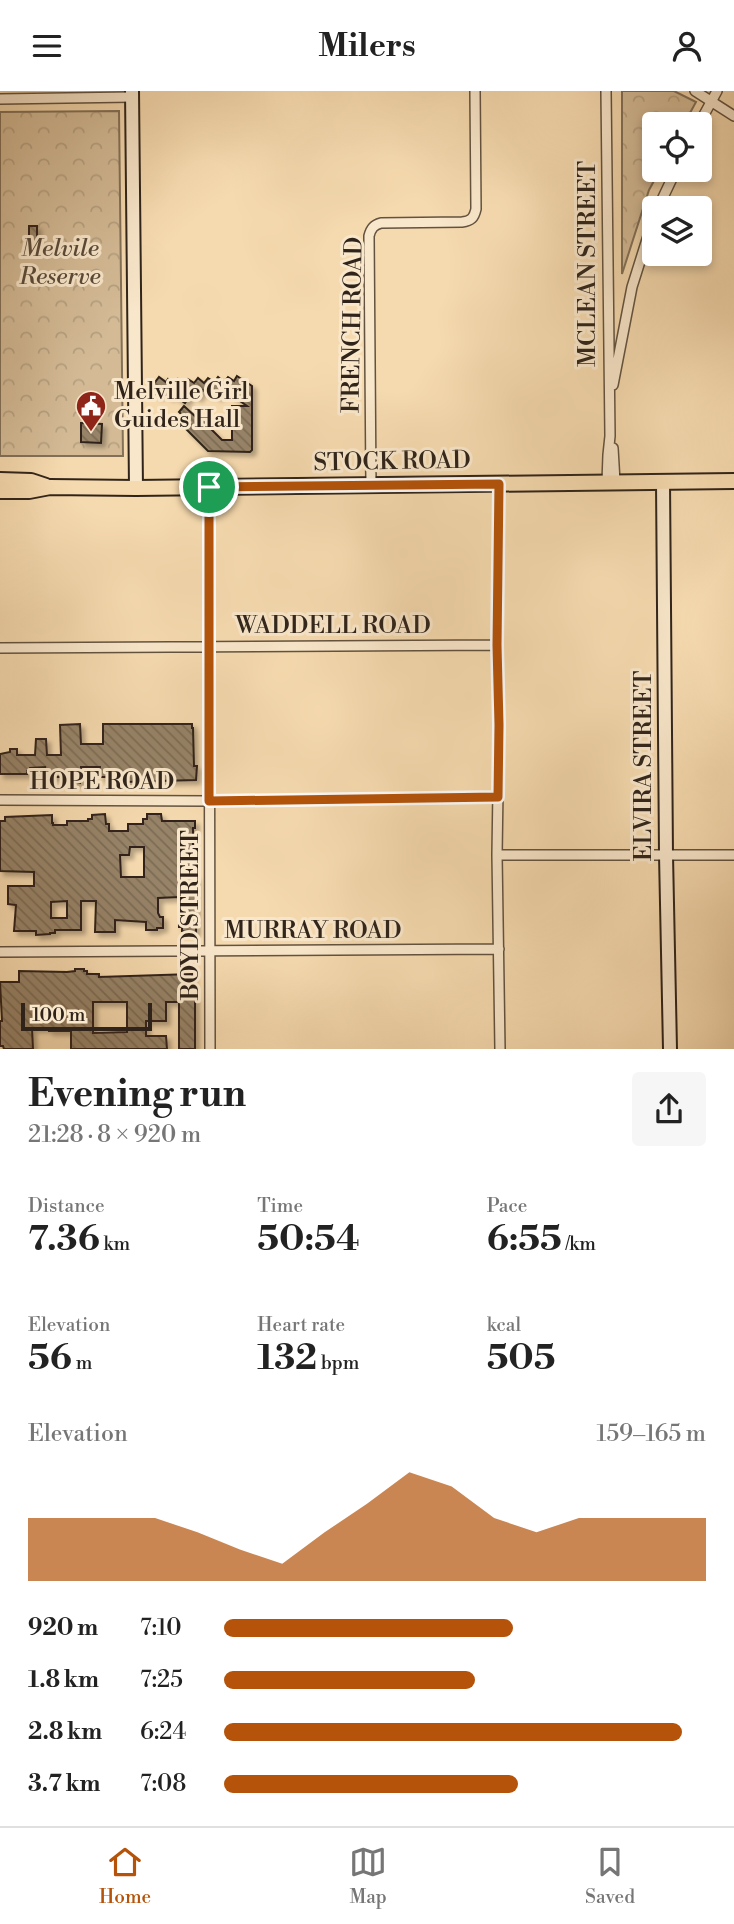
<!DOCTYPE html>
<meta charset="utf-8">
<style>
:root{--surface:#fff;--page:#f6f6f6;--text:#222;--muted:#767676;--line:#e0e0e0;--accent:#b45309}
body{margin:0;font-family:"Libre Bodoni",serif;background:var(--page);color:var(--text);height:100vh;display:flex;flex-direction:column;font-size:26px;white-space:nowrap}
*{box-sizing:border-box;margin:0}
p{font-size:23px;color:var(--muted)}
.icon{flex:none;width:38px;height:38px;fill:none;stroke:currentColor;stroke-width:2;stroke-linecap:round;stroke-linejoin:round}
.map{position:relative;height:958px;overflow:hidden}
.side{display:flex;flex-direction:column;background:var(--surface);flex:1}
.side>*{flex:none}
.controls{position:absolute;left:642px;top:21px;display:grid;gap:14px}
.controls a{display:grid;place-items:center;width:70px;height:70px;border-radius:7px;background:var(--surface);box-shadow:0 4px 10px #0003;font-size:35px}
.scale{position:absolute;left:21px;bottom:18px;width:131px;box-sizing:border-box;padding-left:7px;border:4px solid #30241a;border-top:0;font-size:19px;line-height:24px;white-space:nowrap;color:#30241a;-webkit-text-stroke:5px #f9e7cb;paint-order:stroke}
.pin{position:absolute;display:grid;place-items:center;width:60px;height:60px;color:#fff;margin:-30px;border:4px solid #fff;border-radius:50%;box-shadow:0 2px 7px #0007}
.round{display:grid;place-items:center;flex:none;width:74px;height:74px;border-radius:7px;background:var(--page)}
.overview{display:flex;align-items:center;justify-content:space-between;height:119px;padding:0 28px}
h1{font-size:38px;font-weight:800;line-height:52px}
.stats{display:grid;grid-template-columns:repeat(3,1fr);gap:10px;height:119px;padding:7px 28px}
.stats div{display:grid;align-content:center}
.stats b{font-size:35px;font-weight:800}
.stats small{font-size:19px;font-weight:400}
.stats p{font-size:19px}
.chart{height:196px;padding:14px 28px}
.chart p{display:flex;justify-content:space-between}
.chart svg{width:100%;height:126px;margin-top:7px;fill:var(--accent);opacity:.7}
ul{padding:0 28px;list-style:none;font-size:23px}
li{display:grid;grid-template-columns:112px 84px 1fr;align-items:center;height:52px}
li i{height:18px;border-radius:9px;background:var(--accent)}
header{display:flex;justify-content:space-between;align-items:center;height:91px;padding:0 28px;background:var(--surface);font-size:32px;font-weight:800}
.menu{display:flex;justify-content:space-around;align-items:center;height:98px;border-top:2px solid var(--line);background:var(--surface);font-size:19px;color:var(--muted)}
.menu a{display:grid;justify-items:center;gap:4px}
.menu .current{color:var(--accent)}
.map>svg:first-child{display:block}
.forest{fill:url(#forest-crowns);stroke:#827058;stroke-width:2}
.building{fill:url(#building-back-hatch);stroke:#30241a;stroke-width:2;fill-rule:evenodd;filter:url(#shadow)}
.lines{fill:none;stroke-linecap:round;stroke-linejoin:round}
.street-casing{stroke:#62523f;stroke-width:12}
.secondary-casing{stroke:#30241a;stroke-width:16}
.primary-casing{stroke:#30241a;stroke-width:18}
.street{stroke:#f9e7cb;stroke-width:9}
.secondary{stroke:#f9e7cb;stroke-width:12}
.primary{stroke:#f6daaf;stroke-width:14}
.route-casing{stroke:#fff;stroke-width:14}
.route{stroke:#b45309;stroke-width:9}
.labels{text-anchor:middle;dominant-baseline:central;stroke-width:6;stroke-linejoin:round;paint-order:stroke}
.park-label{font-size:24px;font-style:italic;fill:#594a39;stroke:#f9e7cb}
.street-label{font-size:24px;fill:#30241a;stroke:#f9e7cb}
.poi-label{font-size:24px;fill:#30241a;stroke:#f9e7cb;text-anchor:start}
</style>
<header><svg class="icon" aria-label="menu" viewBox="0 0 24 24"><path d="M4 6h16M4 12h16M4 18h16"/></svg>Milers<svg class="icon" aria-label="person" viewBox="0 0 24 24"><circle cx="12" cy="8" r="4"/><path d="M4 21q1-7 8-7t8 7"/></svg></header>
<div class="map">
<svg width="734" height="958" viewBox="0 0 734 958">
<defs>
<pattern id="forest-crowns" width="20" height="18" patternUnits="userSpaceOnUse" patternTransform="scale(1.75)"><rect width="20" height="18" fill="#d4bb96"/><path d="M2 6a3 3 0 1 1 6 0M12 15a3 3 0 1 1 6 0" fill="none" stroke="#b6a181"/></pattern>
<pattern id="building-back-hatch" width="6" height="6" patternUnits="userSpaceOnUse" patternTransform="scale(1.75)"><rect width="6" height="6" fill="#978367"/><path d="M-1 5l2 2M0 0l6 6M5-1l2 2" fill="none" stroke="#7c6b54"/></pattern>
<filter id="shadow"><feDropShadow dx="4" dy="4" stdDeviation="2" flood-color="#0004"/></filter>
</defs>
<rect width="100%" height="100%" fill="#f6daaf"/>
<filter id="stains"><feTurbulence type="fractalNoise" baseFrequency=".00286" numOctaves="4"/><feColorMatrix values="0 0 0 0 .2 0 0 0 0 .09 0 0 0 0 .02 0 0 0 .5 -.17"/></filter>
<radialGradient id="worn" r=".72"><stop offset=".6" stop-color="#630" stop-opacity="0"/><stop offset="1" stop-color="#630" stop-opacity=".3"/></radialGradient>
<path class="forest" d="M 622,0 L 674,0 L 696,11 L 684,33 L 654,33 L 654,79 L 660,79 L 649,99 L 622,183 Z
M 119,20 L 123,365 L 0,365 L 0,21 Z"/>
<path class="building" d="M 29,135 L 37,135 L 37,153 L 29,153 Z
M 237,285 L 252,295 L 252,359 L 250,361 L 208,360 L 186,338 L 191,333 L 179,321 L 184,315 L 197,327 L 199,326 L 222,349 L 232,349 L 232,315 L 247,315 L 223,298 L 218,306 L 212,301 L 210,304 L 203,299 L 198,307 L 192,302 L 185,312 L 172,303 L 170,306 L 163,301 L 159,305 L 152,300 L 156,296 L 153,294 L 159,286 L 166,291 L 168,288 L 175,293 L 178,288 L 184,293 L 188,288 L 194,292 L 198,287 L 204,292 L 208,287 L 214,291 L 218,286 L 224,291 L 228,286 L 234,290 Z
M 81,332 L 102,333 L 101,352 L 81,351 Z
M 80,633 L 81,653 L 103,653 L 103,633 L 192,633 L 192,637 L 193,637 L 194,675 L 197,675 L 196,689 L 122,691 L 115,690 L 115,686 L 100,686 L 100,676 L 81,676 L 80,692 L 61,692 L 61,686 L 45,686 L 45,676 L 30,677 L 30,680 L 27,680 L 27,683 L 0,683 L 0,663 L 10,661 L 10,658 L 17,658 L 17,664 L 35,664 L 36,648 L 46,648 L 47,664 L 61,664 L 60,634 Z
M 105,723 L 106,733 L 109,733 L 109,740 L 128,740 L 128,733 L 143,733 L 143,728 L 147,728 L 147,723 L 161,723 L 162,730 L 195,730 L 195,737 L 193,737 L 193,785 L 196,786 L 196,841 L 182,840 L 182,836 L 179,836 L 179,806 L 158,807 L 158,822 L 160,826 L 163,826 L 163,837 L 157,837 L 157,839 L 146,839 L 146,831 L 115,829 L 115,841 L 95,841 L 96,810 L 81,810 L 81,839 L 55,839 L 55,842 L 50,842 L 50,843 L 36,844 L 36,840 L 14,840 L 16,814 L 8,813 L 8,795 L 34,795 L 34,781 L 0,780 L 0,730 L 5,730 L 5,726 L 52,724 L 52,732 L 53,732 L 53,734 L 67,734 L 67,730 L 88,730 L 88,728 L 92,728 L 92,724 ZM 130,756 L 144,756 L 144,786 L 121,786 L 120,764 L 129,764 ZM 67,810 L 67,827 L 51,827 L 51,811 Z
M 75,878 L 84,878 L 84,880 L 87,880 L 87,883 L 99,883 L 99,886 L 192,883 L 193,906 L 195,906 L 195,958 L 179,958 L 179,911 L 166,911 L 166,930 L 146,930 L 146,945 L 166,945 L 167,958 L 71,958 L 71,940 L 49,940 L 49,937 L 32,937 L 33,958 L 4,958 L 3,955 L 0,955 L 0,930 L 2,930 L 0,891 L 19,891 L 19,880 L 67,881 L 75,880 ZM 93,911 L 127,911 L 127,941 L 93,942 Z"/>
<g class="lines">
<g class="street-casing">
<path id="street" d="M 606,0 L 610,345 L 608,364 L 607,391
M 695,0 L 734,25
M 0,8 L 132,6
M 699,33 L 717,0
M 658,117 L 676,79
M 613,294 L 632,196 L 654,126
M 613,357 L 615,391
M 499,393 L 497,554 L 499,634 L 497,764 L 500,958
M 371,395 L 369,145 C 371,137 374,134 381,132 L 462,131 C 471,130 474,127 476,118 L 475,0
M 209,396 L 210,958
M 0,557 L 497,554
M 0,709 L 209,710 L 498,706
M 497,764 L 734,764
M 0,861 L 499,858"/>
</g>
<g class="secondary-casing">
<path id="secondary" d="M 132,0 L 136,397
M 663,391 L 666,764 L 670,958"/>
</g>
<g class="primary-casing">
<path id="primary" d="M 0,389 L 31,390 L 46,395
M 0,400 L 29,400 L 50,396 L 136,397 L 734,390"/>
</g>
<use href="#street" class="street"/>
<use href="#secondary" class="secondary"/>
<use href="#primary" class="primary"/>
</g>
<g class="lines">
<g class="route-casing">
<path id="route" d="M 499,393 L 497,554 L 499,634 L 498,706 L 209,710 L 209,396 Z"/>
</g>
<use href="#route" class="route"/>
</g>
<defs>
<g id="civic-pin" transform="scale(1.575)"><path d="M0 17L-7.5 6A9.5 9.5 0 1 1 7.5 6Z" fill="#8f2418" stroke="#f9e7cb"/><path d="M-.6-6.5H3V-4.5H.6V-3L4-1V1h2V6H-6V1h2V-1L-.6-3ZM-1.2 2.5V6h2.4V2.5Z" fill="#fff"/></g>
</defs>
<g fill-rule="evenodd">
<use href="#civic-pin" x="91" y="315"/>
</g>
<g class="labels">
<g class="park-label">
<text x="60" y="158">Melvile<tspan x="60" dy="28">Reserve</tspan></text>
</g>
<g class="street-label">
<text transform="translate(588 173) rotate(-90)">MCLEAN STREET</text>
<text transform="translate(353 234) rotate(-89)">FRENCH ROAD</text>
<text transform="translate(392 371) rotate(-1)">STOCK ROAD</text>
<text x="333" y="535">WADDELL ROAD</text>
<text transform="translate(644 675) rotate(-90)">ELVIRA STREET</text>
<text x="102" y="691">HOPE ROAD</text>
<text transform="translate(191 824) rotate(-90)">BOYD STREET</text>
<text x="313" y="840">MURRAY ROAD</text>
</g>
<g class="poi-label">
<text x="114" y="301">Melville Girl<tspan x="114" dy="28">Guides Hall</tspan></text>
</g>
</g>
<rect width="100%" height="100%" filter="url(#stains)"/>
<rect width="100%" height="100%" fill="url(#worn)"/>
</svg>
<div class="controls">
<a><svg class="icon" aria-label="locate" viewBox="0 0 24 24"><circle cx="12" cy="12" r="6"/><path d="M12 2v4M12 18v4M2 12h4M18 12h4"/></svg></a>
<a><svg class="icon" aria-label="layers" viewBox="0 0 24 24"><path d="M12 4l9 5-9 5-9-5zM3 14l9 5 9-5"/></svg></a>
</div>
<div class="scale">100 m</div>
<div class="pin" style="left:209px;top:396px;background:#1e9e55"><svg class="icon" aria-label="arrive" viewBox="0 0 24 24"><path d="M6 21V4h12l-3 4 3 4H6"/></svg></div>
</div>
<section class="side">
<div class="overview"><div><h1>Evening run</h1><p>21:28 · 8 × 920 m</p></div><a class="round"><svg class="icon" aria-label="share" viewBox="0 0 24 24"><path d="M12 15V3M7 8l5-5 5 5M5 13v7h14v-7"/></svg></a></div>
<div class="stats">
<div><p>Distance</p><b>7.36<small> km</small></b></div>
<div><p>Time</p><b>50:54</b></div>
<div><p>Pace</p><b>6:55<small> /km</small></b></div>
</div>
<div class="stats">
<div><p>Elevation</p><b>56<small> m</small></b></div>
<div><p>Heart rate</p><b>132<small> bpm</small></b></div>
<div><p>kcal</p><b>505</b></div>
</div>
<div class="chart"><p><span>Elevation</span>159–165 m</p>
<svg viewBox="0 0 160 44" preserveAspectRatio="none"><path d="M0 44V22L10 22L20 22L30 22L40 27L50 33L60 38L70 27L80 17L90 6L100 11L110 22L120 27L130 22L140 22L150 22L160 22V44z"/></svg>
</div>
<ul>
<li><b>920 m</b>7:10<i style="width:60%"></i></li>
<li><b>1.8 km</b>7:25<i style="width:52%"></i></li>
<li><b>2.8 km</b>6:24<i style="width:95%"></i></li>
<li><b>3.7 km</b>7:08<i style="width:61%"></i></li>
</ul>
</section>
<nav class="menu">
<a class="current"><svg class="icon" aria-label="home" viewBox="0 0 24 24"><path d="M3 11l9-7 9 7M6 9v11h12V9"/></svg>Home</a>
<a><svg class="icon" aria-label="map" viewBox="0 0 24 24"><path d="M3 6l6-2 6 2 6-2v14l-6 2-6-2-6 2zM9 4v14M15 6v14"/></svg>Map</a>
<a><svg class="icon" aria-label="saved" viewBox="0 0 24 24"><path d="M7 4h10v16l-5-4-5 4z"/></svg>Saved</a>
</nav>
